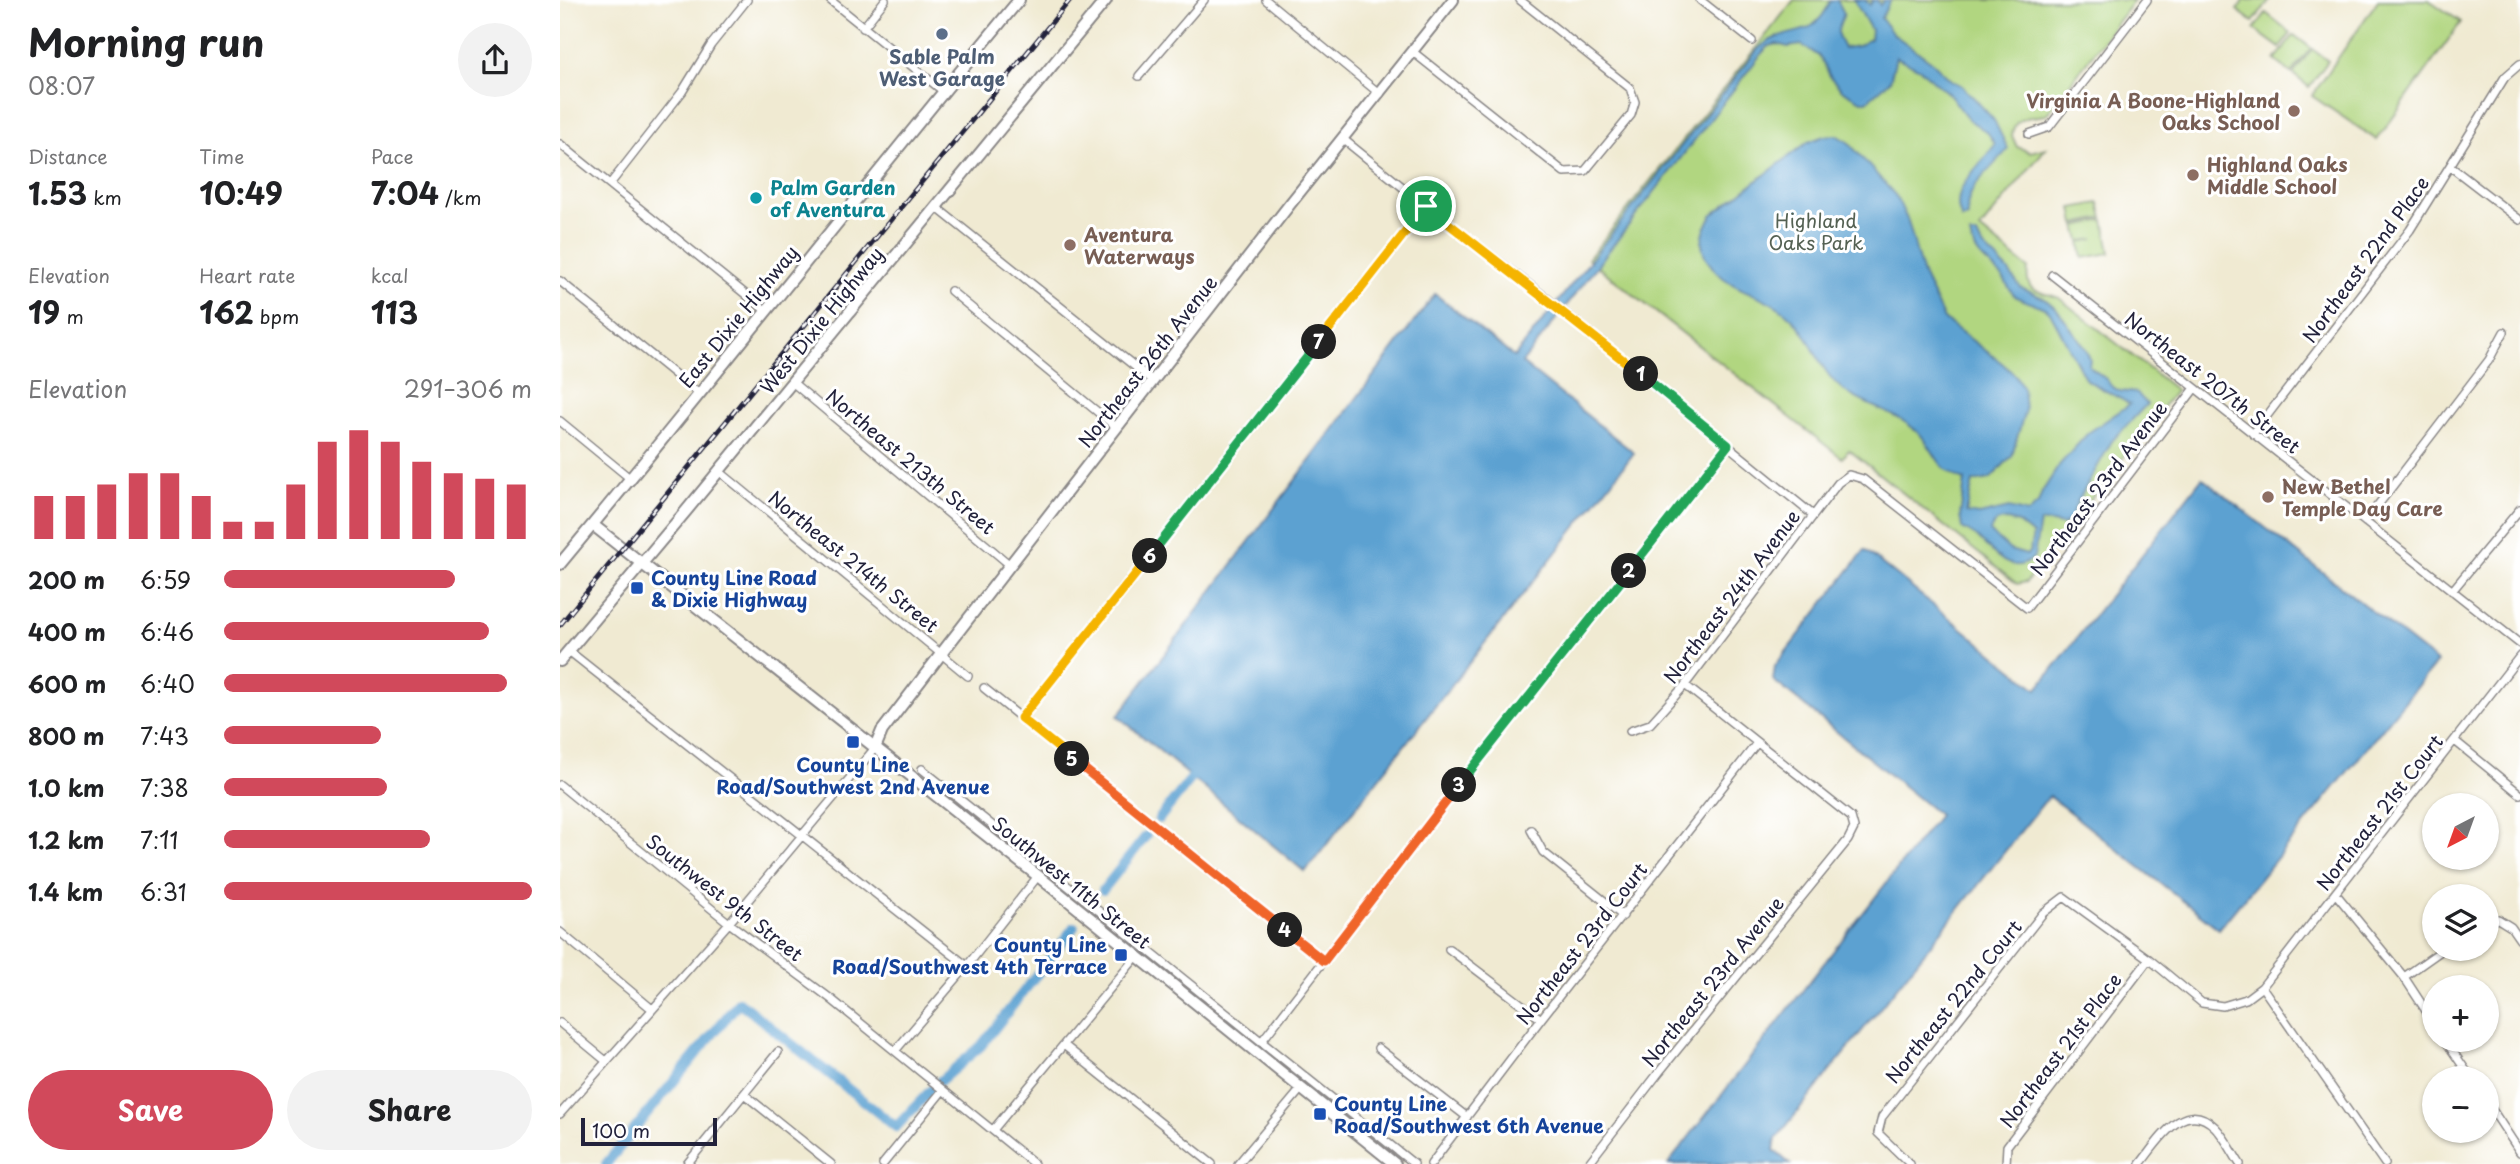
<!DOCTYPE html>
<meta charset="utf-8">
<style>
:root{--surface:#fff;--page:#f2f2f2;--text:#202124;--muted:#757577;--accent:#d1495b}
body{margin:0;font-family:"Playpen Sans",sans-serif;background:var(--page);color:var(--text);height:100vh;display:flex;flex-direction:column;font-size:26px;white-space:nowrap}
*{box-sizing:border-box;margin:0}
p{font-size:23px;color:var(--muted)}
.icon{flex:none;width:38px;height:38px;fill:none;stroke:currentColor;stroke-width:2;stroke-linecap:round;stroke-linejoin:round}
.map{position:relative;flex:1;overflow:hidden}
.side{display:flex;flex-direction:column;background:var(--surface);width:560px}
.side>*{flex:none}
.needle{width:46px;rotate:221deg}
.fabs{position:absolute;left:1862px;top:793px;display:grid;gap:14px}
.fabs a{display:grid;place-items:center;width:77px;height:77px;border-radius:50%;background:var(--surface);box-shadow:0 2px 5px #0004;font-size:35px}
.scale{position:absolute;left:21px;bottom:18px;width:136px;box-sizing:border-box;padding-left:7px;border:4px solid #22223b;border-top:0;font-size:19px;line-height:24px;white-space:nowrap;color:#22223b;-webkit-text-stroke:5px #fff;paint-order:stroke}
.pin{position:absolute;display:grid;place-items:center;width:60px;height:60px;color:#fff;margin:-30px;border:4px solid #fff;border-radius:50%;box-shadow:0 2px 7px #0007}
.km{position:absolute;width:35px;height:35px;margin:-18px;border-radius:50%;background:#222;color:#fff;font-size:19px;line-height:35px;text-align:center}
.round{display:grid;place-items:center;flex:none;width:74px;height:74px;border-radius:37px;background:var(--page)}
.headline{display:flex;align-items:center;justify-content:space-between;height:119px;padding:0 28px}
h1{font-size:38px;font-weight:700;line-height:52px}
.stats{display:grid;grid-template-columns:repeat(3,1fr);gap:10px;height:119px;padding:7px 28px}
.stats div{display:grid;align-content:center}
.stats b{font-size:30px;font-weight:700}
.stats small{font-size:19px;font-weight:400}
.stats p{font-size:19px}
.chart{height:196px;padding:14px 28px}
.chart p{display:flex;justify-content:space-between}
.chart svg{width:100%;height:126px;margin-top:7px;stroke:var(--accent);stroke-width:6}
.primary-button{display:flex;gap:14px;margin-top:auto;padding:14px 28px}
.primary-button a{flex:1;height:80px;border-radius:42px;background:var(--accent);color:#fff;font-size:28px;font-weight:700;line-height:80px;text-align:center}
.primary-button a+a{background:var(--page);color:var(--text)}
ul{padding:0 28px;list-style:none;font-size:23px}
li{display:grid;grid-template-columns:112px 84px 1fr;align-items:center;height:52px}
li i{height:18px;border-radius:9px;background:var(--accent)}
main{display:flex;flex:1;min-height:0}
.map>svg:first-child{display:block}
.green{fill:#b1d680;stroke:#6a7c5e;stroke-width:2}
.water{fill:#5ba1d1;stroke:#3e6286;stroke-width:2;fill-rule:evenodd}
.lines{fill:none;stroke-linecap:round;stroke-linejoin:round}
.canal{stroke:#5ba1d1;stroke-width:10}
.street-casing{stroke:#898686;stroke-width:10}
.secondary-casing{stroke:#898686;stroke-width:14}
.street{stroke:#fff;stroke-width:7}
.secondary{stroke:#fff;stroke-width:10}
.rail-casing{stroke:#22223b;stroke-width:5}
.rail{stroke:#fff;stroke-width:2.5;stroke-dasharray:8;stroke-linecap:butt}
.split-1-casing{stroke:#fff;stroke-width:14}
.split-2-casing{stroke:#fff;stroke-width:14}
.split-3-casing{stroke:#fff;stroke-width:14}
.split-4-casing{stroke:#fff;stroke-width:14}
.split-5-casing{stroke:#fff;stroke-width:14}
.split-6-casing{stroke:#fff;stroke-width:14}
.split-7-casing{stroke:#fff;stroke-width:14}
.split-8-casing{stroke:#fff;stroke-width:14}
.split-1{stroke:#f5b400;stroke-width:9}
.split-2{stroke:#22a559;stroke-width:9}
.split-3{stroke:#22a559;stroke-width:9}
.split-4{stroke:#f0652b;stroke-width:9}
.split-5{stroke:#f0652b;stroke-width:9}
.split-6{stroke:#f5b400;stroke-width:9}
.split-7{stroke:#22a559;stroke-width:9}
.split-8{stroke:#f5b400;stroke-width:9}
.service-dot{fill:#5c6f8a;stroke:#fff;stroke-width:2.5}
.education-dot{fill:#8d6e63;stroke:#fff;stroke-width:2.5}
.culture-dot{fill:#0f9aa8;stroke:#fff;stroke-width:2.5}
.transit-dot{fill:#1a4fb4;stroke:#fff;stroke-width:2.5}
.labels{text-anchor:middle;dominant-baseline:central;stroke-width:6;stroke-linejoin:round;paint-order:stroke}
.service-label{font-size:19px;font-weight:bold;fill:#4e5e75;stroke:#fff}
.education-label{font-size:19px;font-weight:bold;fill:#785e54;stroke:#fff;text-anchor:start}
.culture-label{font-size:19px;font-weight:bold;fill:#0d838f;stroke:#fff;text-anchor:start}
.park-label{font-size:19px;fill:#546153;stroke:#fff}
.street-label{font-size:19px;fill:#22223b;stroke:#fff}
.transit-label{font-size:19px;font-weight:bold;fill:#164399;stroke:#fff;text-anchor:start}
</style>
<main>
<section class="side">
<div class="headline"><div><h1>Morning run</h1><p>08:07</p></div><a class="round"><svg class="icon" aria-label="share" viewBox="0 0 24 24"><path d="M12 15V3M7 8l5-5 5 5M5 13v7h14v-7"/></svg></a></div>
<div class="stats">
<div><p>Distance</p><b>1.53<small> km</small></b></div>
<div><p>Time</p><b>10:49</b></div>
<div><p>Pace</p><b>7:04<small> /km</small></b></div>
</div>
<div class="stats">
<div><p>Elevation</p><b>19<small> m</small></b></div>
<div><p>Heart rate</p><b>162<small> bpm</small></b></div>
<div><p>kcal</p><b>113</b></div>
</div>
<div class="chart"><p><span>Elevation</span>291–306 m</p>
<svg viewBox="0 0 160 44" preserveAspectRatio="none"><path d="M5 44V29M15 44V29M25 44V25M35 44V21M45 44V21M55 44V29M65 44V38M75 44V38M85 44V25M95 44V10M105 44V6M115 44V10M125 44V17M135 44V21M145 44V23M155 44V25"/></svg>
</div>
<ul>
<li><b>200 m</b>6:59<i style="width:75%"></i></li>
<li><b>400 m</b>6:46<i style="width:86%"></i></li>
<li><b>600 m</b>6:40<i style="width:92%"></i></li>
<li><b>800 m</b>7:43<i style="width:51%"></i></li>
<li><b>1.0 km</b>7:38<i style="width:53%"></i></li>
<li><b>1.2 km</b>7:11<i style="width:67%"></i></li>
<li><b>1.4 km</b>6:31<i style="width:100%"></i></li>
</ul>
<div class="primary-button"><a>Save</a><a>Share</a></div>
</section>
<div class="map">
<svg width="1960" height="1164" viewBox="0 0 1960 1164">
<rect width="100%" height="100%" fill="#fff"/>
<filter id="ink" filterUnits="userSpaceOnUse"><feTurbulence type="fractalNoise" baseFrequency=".0143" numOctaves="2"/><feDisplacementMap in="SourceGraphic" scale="14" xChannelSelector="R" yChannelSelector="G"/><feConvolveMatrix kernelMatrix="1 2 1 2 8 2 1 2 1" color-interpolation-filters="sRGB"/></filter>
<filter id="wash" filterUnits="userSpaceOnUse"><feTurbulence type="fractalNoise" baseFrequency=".00686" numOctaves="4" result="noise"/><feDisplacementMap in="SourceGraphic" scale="28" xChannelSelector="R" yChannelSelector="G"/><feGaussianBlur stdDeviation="1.57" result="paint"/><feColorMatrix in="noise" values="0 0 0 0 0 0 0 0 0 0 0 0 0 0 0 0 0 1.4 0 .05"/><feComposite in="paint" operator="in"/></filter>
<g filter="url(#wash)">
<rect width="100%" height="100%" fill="#f0ead2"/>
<path class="green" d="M 1234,0 L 1574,0 L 1486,115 C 1470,118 1453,115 1452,136 L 1457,147 L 1470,152 L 1486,148 L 1420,229 L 1468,268 C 1464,296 1482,290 1499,298 L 1616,390 L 1466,582 L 1457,584 L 1289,450 L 1282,458 L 1028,259 Z
M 1684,0 L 1710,0 L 1693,22 L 1677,10 Z
M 1818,0 L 1869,0 L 1901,22 L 1817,140 L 1752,96 Z
M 1706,13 L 1731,33 L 1720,48 L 1694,29 Z
M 1734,35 L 1751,48 L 1731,73 L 1715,60 Z
M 1752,49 L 1768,61 L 1749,87 L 1733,74 Z
M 1539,203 L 1543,218 L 1515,224 L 1512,208 Z
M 1544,220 L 1550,253 L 1523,258 L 1520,242 L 1535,239 L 1520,241 L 1516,226 Z"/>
<path class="water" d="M 1271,0 L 1277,0 L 1284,13 C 1279,31 1273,29 1284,48 L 1298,46 L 1310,39 L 1311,30 L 1294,0 L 1305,0 L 1310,5 L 1313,0 L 1317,0 L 1320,5 L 1324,0 L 1331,0 L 1321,18 L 1332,33 L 1372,62 L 1392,81 L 1401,85 L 1414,98 L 1434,120 L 1448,149 C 1432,170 1402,188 1408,217 L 1402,219 C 1386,188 1422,167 1435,144 L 1428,133 L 1408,119 L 1391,96 L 1360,69 L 1336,57 L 1330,81 L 1307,101 L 1301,101 L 1282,90 L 1271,78 L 1260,57 L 1242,45 L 1228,47 L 1217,44 L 1209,46 L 1202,53 L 962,363 L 1074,453 L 745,872 L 558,716 L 875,294 L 954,357 L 1198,49 C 1228,22 1251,46 1271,0 Z
M 1276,135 L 1288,142 L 1336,196 L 1348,221 L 1362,272 L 1384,319 L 1442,363 L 1456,376 L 1463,388 L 1465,410 L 1452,456 L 1430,479 L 1413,482 L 1406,513 L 1419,515 L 1449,508 L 1468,513 L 1478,504 L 1482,492 L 1500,464 L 1528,433 L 1570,404 L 1526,380 L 1490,312 C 1481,303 1466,304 1455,296 C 1450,292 1447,283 1443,278 C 1430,264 1414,256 1410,235 L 1417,235 L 1421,244 L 1447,269 L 1461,288 L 1484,298 L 1497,309 L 1526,349 L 1530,359 L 1529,366 L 1546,379 L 1552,387 L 1560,391 L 1577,393 L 1587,404 L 1552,441 L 1518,501 L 1511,517 L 1504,525 C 1495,525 1488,521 1480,522 L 1474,557 C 1452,579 1433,552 1417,537 C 1413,534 1407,531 1402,528 L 1400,516 L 1405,480 C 1373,470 1377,447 1354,429 C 1330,408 1292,404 1272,379 C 1253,357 1252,335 1226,313 C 1199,290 1170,294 1147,260 C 1137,244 1144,229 1152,215 L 1248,142 L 1264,136 ZM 1447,520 L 1458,523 L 1473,535 L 1470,550 L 1467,555 L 1450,550 L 1430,532 C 1432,523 1438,520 1447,520 Z
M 1642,478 L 1877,662 L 1659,929 L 1489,796 L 1216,1139 L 1214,1150 L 1230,1164 L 1108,1164 L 1379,815 L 1213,680 L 1215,666 L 1305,550 L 1477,689 Z"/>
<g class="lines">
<path class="canal" d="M 599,819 L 638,770
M 543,890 L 586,836
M 380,1081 L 421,1046 L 514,927
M 46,1164 L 179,1002 L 336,1127 L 372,1089"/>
</g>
</g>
<g filter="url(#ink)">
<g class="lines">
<g class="street-casing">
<path id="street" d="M 270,0 L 383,91
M 706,0 L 820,94
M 1140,0 L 1192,41
M 303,28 L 325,0
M 853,52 L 1004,172 L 1025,171 L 1071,115 L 1075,102 L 1070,88 L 960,0
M 579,76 L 644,0
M 1469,134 L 1489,127 L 1587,0
M 783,139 L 866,206 L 984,296 L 1253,515
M 0,144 L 205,310
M 1891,167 L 1960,220
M 50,184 L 122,92 L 151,45 L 187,0
M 376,207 L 593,381
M 1492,275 L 1960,644
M 0,281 L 138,393
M 391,291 L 557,428
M 232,382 L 450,565
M 0,421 L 72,480
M 1693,434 L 1850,230 L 1945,77 L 1960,64
M 159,471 L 408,676
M 1805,522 L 1929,360 L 1944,332
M 1892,591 L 1960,509
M 9,651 L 407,966
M 424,688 L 764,961
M 461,718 L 866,206
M 1070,731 L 1090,724 L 1125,685 L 1278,483 L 1289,475 L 1303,479 L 1467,608 L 1635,388
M 1895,741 L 1960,794
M 362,769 L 854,1164
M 0,785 L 169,923 L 271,999 L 474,1164
M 971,830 L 983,852 L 1063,916
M 1776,894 L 1844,977 L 1874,1023
M 1927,921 L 1938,919 L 1951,927 L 1960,940
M 0,932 L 92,1009
M 889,949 L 981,1019
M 1844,977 L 1885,948
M 1702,987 L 1825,1164
M 0,1023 L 46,1061
M 1885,1040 L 1911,1078
M 702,1041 L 890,797 L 1168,445
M 505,1046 L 652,1164
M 818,1048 L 907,1117
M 335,1051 L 407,966 L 478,876
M 184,1094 L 271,1164
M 1927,1102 L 1960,1152
M 0,1114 L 169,923 L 315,748
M 433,1130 L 577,956
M 127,1164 L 218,1052
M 323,1164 L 383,1090
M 678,1164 L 741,1089
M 871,1164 L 981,1019 L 1197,743
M 1028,1164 L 1100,1071 L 1288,840 L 1294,828 L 1291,817 L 1125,685
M 1350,1164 L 1318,1133 L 1322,1117 L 1483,913 L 1504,897 L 1589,959 L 1642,1003 L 1663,1006 L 1686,999 L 1702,987 L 1960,656
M 1446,1164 L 1447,1146 L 1589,959
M 1580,1164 C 1598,1142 1624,1096 1655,1127 C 1665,1137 1672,1152 1680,1164"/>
</g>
<g class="secondary-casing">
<path id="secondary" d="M 33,525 L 478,876 L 835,1164
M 0,564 C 155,378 304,187 459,0
M 0,661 L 126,511 L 546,0
M 315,748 L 322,731 L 381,654 L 730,204 L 893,0"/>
</g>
<use href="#street" class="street"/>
<use href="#secondary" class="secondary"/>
<g class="rail-casing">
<path id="rail" d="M 0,625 L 510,0"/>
</g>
<use href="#rail" class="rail"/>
</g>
</g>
<g class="lines" filter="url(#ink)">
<g class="split-1-casing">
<path id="split-1" d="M 866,206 L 1081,374"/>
</g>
<g class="split-2-casing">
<path id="split-2" d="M 1069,571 L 1168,445 L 1081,374"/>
</g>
<g class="split-3-casing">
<path id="split-3" d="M 899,785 L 1069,571"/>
</g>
<g class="split-4-casing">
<path id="split-4" d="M 725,930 L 764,961 L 899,785"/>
</g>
<g class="split-5-casing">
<path id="split-5" d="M 512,759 L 725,930"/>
</g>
<g class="split-6-casing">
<path id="split-6" d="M 512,759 L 461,718 L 590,556"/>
</g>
<g class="split-7-casing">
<path id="split-7" d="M 590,556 L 759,342"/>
</g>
<g class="split-8-casing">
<path id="split-8" d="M 759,342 L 866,206"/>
</g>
<use href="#split-1" class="split-1"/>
<use href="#split-2" class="split-2"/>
<use href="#split-3" class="split-3"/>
<use href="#split-4" class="split-4"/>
<use href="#split-5" class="split-5"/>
<use href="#split-6" class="split-6"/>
<use href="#split-7" class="split-7"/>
<use href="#split-8" class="split-8"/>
</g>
<circle class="service-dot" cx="382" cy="34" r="7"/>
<g class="education-dot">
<circle cx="1734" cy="111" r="7"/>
<circle cx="1633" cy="175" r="7"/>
<circle cx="510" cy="245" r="7"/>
<circle cx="1708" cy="497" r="7"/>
</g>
<circle class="culture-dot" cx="196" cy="198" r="7"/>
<g class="transit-dot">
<rect x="70" y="581" width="14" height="14" rx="3.5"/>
<rect x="286" y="735" width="14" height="14" rx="3.5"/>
<rect x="554" y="948" width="14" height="14" rx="3.5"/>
<rect x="753" y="1107" width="14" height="14" rx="3.5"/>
</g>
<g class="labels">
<g class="service-label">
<text x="382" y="56">Sable Palm<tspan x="382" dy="22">West Garage</tspan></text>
</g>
<g class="education-label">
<text x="1720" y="100" text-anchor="end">Virginia A Boone-Highland<tspan x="1720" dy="22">Oaks School</tspan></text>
<text x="1647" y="164">Highland Oaks<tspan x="1647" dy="22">Middle School</tspan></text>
<text x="524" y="234">Aventura<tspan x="524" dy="22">Waterways</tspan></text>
<text x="1722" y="486">New Bethel<tspan x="1722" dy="22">Temple Day Care</tspan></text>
</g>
<g class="culture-label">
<text x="210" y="187">Palm Garden<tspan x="210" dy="22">of Aventura</tspan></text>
</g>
<g class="park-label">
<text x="1256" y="220">Highland<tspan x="1256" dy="22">Oaks Park</tspan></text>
</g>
<g class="street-label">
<text transform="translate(1805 259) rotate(-54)">Northeast 22nd Place</text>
<text transform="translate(178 316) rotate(-51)">East Dixie Highway</text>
<text transform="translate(261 320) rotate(-51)">West Dixie Highway</text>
<text transform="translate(587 361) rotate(-52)">Northeast 26th Avenue</text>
<text transform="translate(1653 382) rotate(38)">Northeast 207th Street</text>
<text transform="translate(351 461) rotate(40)">Northeast 213th Street</text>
<text transform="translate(1538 488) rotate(-53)">Northeast 23rd Avenue</text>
<text transform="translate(294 561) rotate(39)">Northeast 214th Street</text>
<text transform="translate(1171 596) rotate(-53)">Northeast 24th Avenue</text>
<text transform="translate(1819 812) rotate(-52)">Northeast 21st Court</text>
<text transform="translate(512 882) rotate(39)">Southwest 11th Street</text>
<text transform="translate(165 897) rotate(38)">Southwest 9th Street</text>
<text transform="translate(1021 943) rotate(-52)">Northeast 23rd Court</text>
<text transform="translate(1152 981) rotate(-51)">Northeast 23rd Avenue</text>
<text transform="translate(1393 1001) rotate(-51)">Northeast 22nd Court</text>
<text transform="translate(1500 1050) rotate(-53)">Northeast 21st Place</text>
</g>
<g class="transit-label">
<text x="91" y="577">County Line Road<tspan x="91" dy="22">&amp; Dixie Highway</tspan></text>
<text x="293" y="764" text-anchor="middle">County Line<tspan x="293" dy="22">Road/Southwest 2nd Avenue</tspan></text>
<text x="547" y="944" text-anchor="end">County Line<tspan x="547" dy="22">Road/Southwest 4th Terrace</tspan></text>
<text x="774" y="1103">County Line<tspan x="774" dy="22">Road/Southwest 6th Avenue</tspan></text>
</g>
</g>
</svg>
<div class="fabs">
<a><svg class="needle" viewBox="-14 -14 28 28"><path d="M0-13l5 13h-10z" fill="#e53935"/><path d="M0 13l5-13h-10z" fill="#757577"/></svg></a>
<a><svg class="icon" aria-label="layers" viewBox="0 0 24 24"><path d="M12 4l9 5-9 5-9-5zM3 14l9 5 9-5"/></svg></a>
<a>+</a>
<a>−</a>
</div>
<div class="scale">100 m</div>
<div class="pin" style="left:866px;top:206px;background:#1e9e55"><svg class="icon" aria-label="arrive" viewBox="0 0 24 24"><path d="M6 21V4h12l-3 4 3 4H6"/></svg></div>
<b class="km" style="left:1081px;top:374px">1</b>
<b class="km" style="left:1069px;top:571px">2</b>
<b class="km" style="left:899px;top:785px">3</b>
<b class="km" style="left:725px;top:930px">4</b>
<b class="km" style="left:512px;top:759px">5</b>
<b class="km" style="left:590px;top:556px">6</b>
<b class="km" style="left:759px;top:342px">7</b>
</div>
</main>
